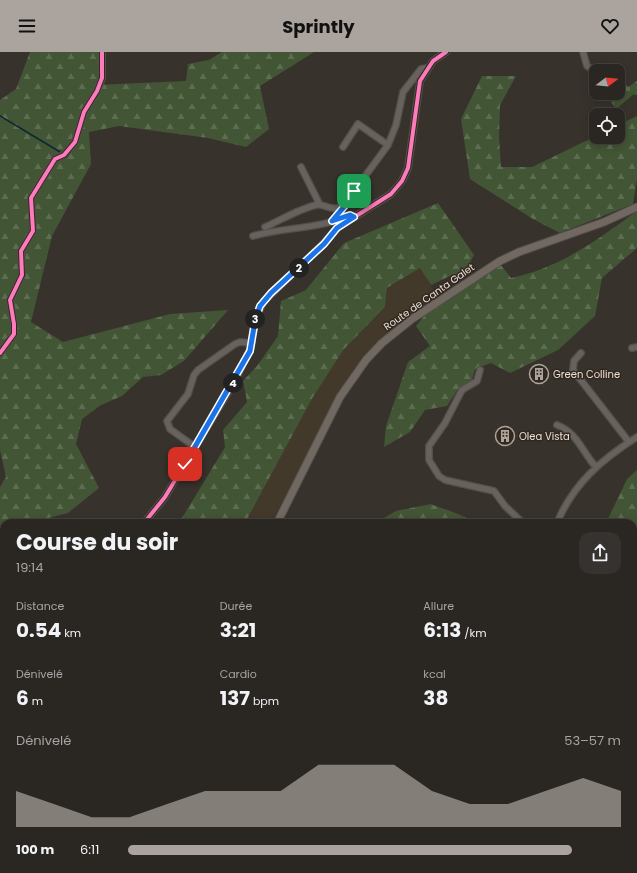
<!DOCTYPE html>
<html lang="fr">
<meta charset="utf-8">
<style>
:root{--surface:#2a2622;--page:#36322f;--text:#f1f3f6;--muted:#a5a5a5;--line:#464340;--accent:#aba49e}
body{margin:0;font-family:Poppins,sans-serif;background:var(--page);color:var(--text);height:100vh;display:flex;flex-direction:column;font-size:15px;white-space:nowrap}
*{box-sizing:border-box;margin:0}
p{font-size:13px;color:var(--muted)}
.icon{flex:none;width:22px;height:22px;fill:none;stroke:currentColor;stroke-width:2;stroke-linecap:round;stroke-linejoin:round}
.map{position:relative;flex:1;overflow:hidden}
.drawer{position:absolute;left:0px;top:467px;width:637px;height:354px;display:flex;flex-direction:column;background:var(--surface);border-radius:12px 12px 0 0;box-shadow:0 2px 10px #0003,0 0 0 1px var(--line)}
.drawer>*{flex:none}
.needle{width:26px;rotate:74deg}
.buttons{position:absolute;left:589px;top:12px;display:grid;gap:8px}
.buttons a{display:grid;place-items:center;width:36px;height:36px;border-radius:8px;background:var(--surface);box-shadow:0 2px 10px #0003,0 0 0 1px var(--line);font-size:20px}
.pin{position:absolute;display:grid;place-items:center;width:34px;height:34px;color:#fff;margin:-17px;border-radius:8px;box-shadow:0 2px 6px #0006}
.km{position:absolute;width:20px;height:20px;margin:-10px;border-radius:50%;background:#222;color:#fff;font-size:11px;line-height:20px;text-align:center}
.round{display:grid;place-items:center;flex:none;width:42px;height:42px;border-radius:12px;background:var(--page)}
.headline{display:flex;align-items:center;justify-content:space-between;height:68px;padding:0 16px}
h1{font-size:22px;font-weight:700;line-height:30px}
.metrics{display:grid;grid-template-columns:repeat(3,1fr);gap:6px;height:68px;padding:4px 16px}
.metrics div{display:grid;align-content:center}
.metrics b{font-size:20px;font-weight:700}
.metrics small{font-size:11px;font-weight:400}
.metrics p{font-size:11px}
.chart{height:112px;padding:8px 16px}
.chart p{display:flex;justify-content:space-between}
.chart svg{width:100%;height:72px;margin-top:4px;fill:var(--accent);opacity:.7}
ul{padding:0 16px;list-style:none;font-size:13px}
li{display:grid;grid-template-columns:64px 48px 1fr;align-items:center;height:30px}
li i{height:10px;border-radius:5px;background:var(--accent)}
header{display:flex;justify-content:space-between;align-items:center;height:52px;padding:0 16px;background:var(--accent);color:#111;font-size:18px;font-weight:700}
.map>svg:first-child{display:block}
.industrial{fill:#43392a}
.forest{fill:url(#forest-firs)}
.cemetery{fill:url(#cemetery-stones)}
.lines{fill:none;stroke-linecap:round;stroke-linejoin:round}
.stream{stroke:#0b2732;stroke-width:1.5}
.minor-casing{stroke:#534f49;stroke-width:8}
.major-casing{stroke:#534f49;stroke-width:9}
.minor{stroke:#67625e;stroke-width:5.5}
.major{stroke:#716862;stroke-width:7}
.cycleway-casing{stroke:#33281e;stroke-width:6}
.cycleway{stroke:#fd7abc;stroke-width:4}
.route-casing{stroke:#fff;stroke-width:8}
.route{stroke:#1a73e8;stroke-width:5}
.labels{text-anchor:middle;dominant-baseline:central;stroke-width:3;stroke-linejoin:round;paint-order:stroke}
.street-label{font-size:10px;fill:#e9e2db;stroke:#33281e}
.poi-label{font-size:10px;fill:#e9e2db;stroke:#33281e;text-anchor:start}
</style>
<header><svg class="icon" aria-label="menu" viewBox="0 0 24 24"><path d="M4 6h16M4 12h16M4 18h16"/></svg>Sprintly<svg class="icon" aria-label="heart" viewBox="0 0 24 24"><path d="M12 20l-8-8c-3-5 5-10 8-4 3-6 11-1 8 4z"/></svg></header>
<div class="map">
<svg width="637" height="821" viewBox="0 0 637 821">
<defs>
<pattern id="forest-firs" width="22" height="20" patternUnits="userSpaceOnUse"><rect width="22" height="20" fill="#425534"/><path d="M5 1l3.5 6h-7zM16 11l3.5 6h-7z" fill="#5d6d51"/></pattern>
<pattern id="cemetery-stones" width="16" height="16" patternUnits="userSpaceOnUse"><rect width="16" height="16" fill="#425534"/><path d="M2 7V4a2 2 0 0 1 4 0v3zM10 15v-3a2 2 0 0 1 4 0v3z" fill="#5d6d51"/></pattern>
</defs>
<rect width="100%" height="100%" fill="#38322d"/>
<path class="industrial" d="M 420,216 L 437,244 L 404,266 L 364,304 L 341,337 L 271,471 L 245,471 L 313,345 L 344,297 L 385,255 L 387,237 Z"/>
<path class="forest" d="M 30,0 L 101,0 L 100,24 L 96,33 L 186,29 L 188,12 L 209,8 L 222,0 L 314,0 L 260,34 L 269,77 L 246,95 L 208,86 L 119,74 L 89,80 L 91,112 L 52,184 L 31,270 L 63,290 L 170,262 L 228,258 L 184,309 L 161,323 L 143,325 L 122,344 L 101,353 L 82,367 L 76,392 L 99,436 L 68,461 L 29,471 L 4,471 L 4,526 L 0,535 L 0,435 L 6,425 L 0,398 L 0,48 L 16,37 Z
M 482,24 L 516,24 L 500,53 L 499,85 L 501,115 L 532,115 L 596,84 L 596,85 L 618,85 L 618,73 L 637,64 L 637,127 L 633,152 L 560,181 L 533,167 L 470,127 L 461,67 Z
M 438,151 L 474,203 L 461,227 L 454,222 L 431,233 L 420,216 L 387,236 L 385,255 L 344,297 L 313,345 L 245,471 L 179,471 L 225,395 L 223,378 L 247,350 L 243,329 L 257,314 L 278,284 L 281,249 L 306,238 L 344,191 Z
M 637,159 L 637,196 L 602,226 L 595,264 L 558,298 L 510,321 L 491,311 L 475,317 L 471,331 L 458,337 L 447,354 L 425,358 L 410,380 L 384,395 L 386,374 L 408,310 L 430,294 L 416,274 L 425,263 L 501,213 L 511,226 C 560,216 597,188 637,159 Z
M 637,418 L 637,761 L 633,767 L 633,471 L 606,471 L 627,427 Z
M 431,452 C 443,457 466,463 473,471 L 375,471 L 396,459 Z
M 79,817 L 144,817 L 142,821 L 79,821 Z
M 345,817 L 372,817 L 372,821 L 344,821 Z"/>
<path class="cemetery" d="M 637,29 L 637,42 L 635,43 L 634,42 L 616,57 L 610,48 L 615,41 L 618,41 L 619,36 L 626,32 L 628,35 Z"/>
<g class="lines">
<path class="stream" d="M 0,64 L 60,100"/>
<g class="minor-casing">
<path id="minor" d="M 583,0 L 587,14 L 596,20
M 343,95 L 358,72 L 388,93
M 301,115 L 320,153
M 332,169 L 388,93 L 396,73 L 403,40 L 421,17 L 427,16
M 265,175 C 281,168 299,157 316,153 C 326,151 331,162 346,152
M 253,184 C 284,175 322,177 350,163 L 353,165
M 632,296 L 637,295
M 0,301 L 14,282 L 14,272 L 10,248 L 22,223 L 21,199 L 33,179 L 31,146 L 55,107 L 64,103 L 75,90 L 84,60 L 97,39 L 102,26 L 102,0
M 581,301 L 574,309 L 573,318 L 629,390
M 480,318 L 477,329 L 462,338 L 445,371 L 429,394 L 429,408 L 439,424 L 445,428 L 494,439 L 505,454 L 523,471
M 557,373 C 578,381 582,400 596,415
M 195,395 L 170,377 L 167,369 L 188,342 L 194,323 L 198,318 L 235,292 L 240,290 L 252,291
M 144,471 L 165,445 L 236,327 L 251,295 L 255,269 L 263,250 L 324,191 L 337,176 L 391,142 L 402,129 L 408,116 L 420,29 L 433,9 L 446,0
M 557,471 C 573,432 602,407 637,385
M 0,811 L 4,809
M 241,817 L 241,821
M 442,817 L 442,821
M 482,817 L 483,821
M 621,817 L 621,821
M 181,821 L 183,817
M 466,821 L 467,817
M 606,821 L 607,817"/>
</g>
<g class="major-casing">
<path id="major" d="M 277,471 L 340,345 L 366,308 L 382,291 L 412,267 L 500,209 L 519,200 L 604,170 L 637,155
M 162,821 L 162,817"/>
</g>
<use href="#minor" class="minor"/>
<use href="#major" class="major"/>
<g class="cycleway-casing">
<path id="cycleway" d="M 0,301 L 14,282 L 14,272 L 10,248 L 22,223 L 21,199 L 33,179 L 31,146 L 55,107 L 64,103 L 75,90 L 84,60 L 97,39 L 102,26 L 102,0
M 144,471 L 165,445 L 236,327 L 251,295 L 255,269 L 263,250 L 324,191 L 337,176 L 391,142 L 402,129 L 408,116 L 420,29 L 433,9 L 446,0"/>
</g>
<use href="#cycleway" class="cycleway"/>
</g>
<g class="lines">
<g class="route-casing">
<path id="route" d="M 185,412 L 250,299 L 255,269 L 260,254 L 271,241 L 324,192 L 337,176 L 354,165 L 350,163 L 332,169 L 348,150 L 354,139"/>
</g>
<use href="#route" class="route"/>
</g>
<defs>
<g id="building-ring" transform="scale(1)"><circle r="9.5" fill="#33281e" stroke="#aba49e" stroke-width="1.5"/><path d="M-4-6H4V6H1V3H-1V6H-4ZM-2.5-4.3h1.7v1.8h-1.7ZM.8-4.3h1.7v1.8H.8ZM-2.5-1h1.7V.8h-1.7ZM.8-1h1.7V.8H.8Z" fill="#aba49e"/></g>
</defs>
<g fill-rule="evenodd">
<use href="#building-ring" x="539" y="322"/>
<use href="#building-ring" x="505" y="384"/>
</g>
<g class="labels">
<g class="street-label">
<text transform="translate(429 245) rotate(-35)">Route de Canta Galet</text>
</g>
<g class="poi-label">
<text x="553" y="322">Green Colline</text>
<text x="519" y="384">Olea Vista</text>
</g>
</g>
</svg>
<div class="buttons">
<a><svg class="needle" viewBox="-14 -14 28 28"><path d="M0-13l5 13h-10z" fill="#e53935"/><path d="M0 13l5-13h-10z" fill="#a5a5a5"/></svg></a>
<a><svg class="icon" aria-label="locate" viewBox="0 0 24 24"><circle cx="12" cy="12" r="6"/><path d="M12 2v4M12 18v4M2 12h4M18 12h4"/></svg></a>
</div>
<div class="pin" style="left:354px;top:139px;background:#1e9e55"><svg class="icon" aria-label="arrive" viewBox="0 0 24 24"><path d="M6 21V4h12l-3 4 3 4H6"/></svg></div>
<div class="pin" style="left:185px;top:412px;background:#d93025"><svg class="icon" aria-label="check" viewBox="0 0 24 24"><path d="M5 12l5 5 9-10"/></svg></div>
<b class="km" style="left:299px;top:216px">2</b>
<b class="km" style="left:255px;top:267px">3</b>
<b class="km" style="left:233px;top:331px">4</b>
<section class="drawer">
<div class="headline"><div><h1>Course du soir</h1><p>19:14</p></div><a class="round"><svg class="icon" aria-label="share" viewBox="0 0 24 24"><path d="M12 15V3M7 8l5-5 5 5M5 13v7h14v-7"/></svg></a></div>
<div class="metrics">
<div><p>Distance</p><b>0.54<small> km</small></b></div>
<div><p>Durée</p><b>3:21</b></div>
<div><p>Allure</p><b>6:13<small> /km</small></b></div>
</div>
<div class="metrics">
<div><p>Dénivelé</p><b>6<small> m</small></b></div>
<div><p>Cardio</p><b>137<small> bpm</small></b></div>
<div><p>kcal</p><b>38</b></div>
</div>
<div class="chart"><p><span>Dénivelé</span>53–57 m</p>
<svg viewBox="0 0 160 44" preserveAspectRatio="none"><path d="M0 44V22L10 30L20 38L30 38L40 30L50 22L60 22L70 22L80 6L90 6L100 6L110 22L120 30L130 30L140 22L150 14L160 22V44z"/></svg>
</div>
<ul>
<li><b>100 m</b>6:11<i style="width:90%"></i></li>
</ul>
</section>
</div>
